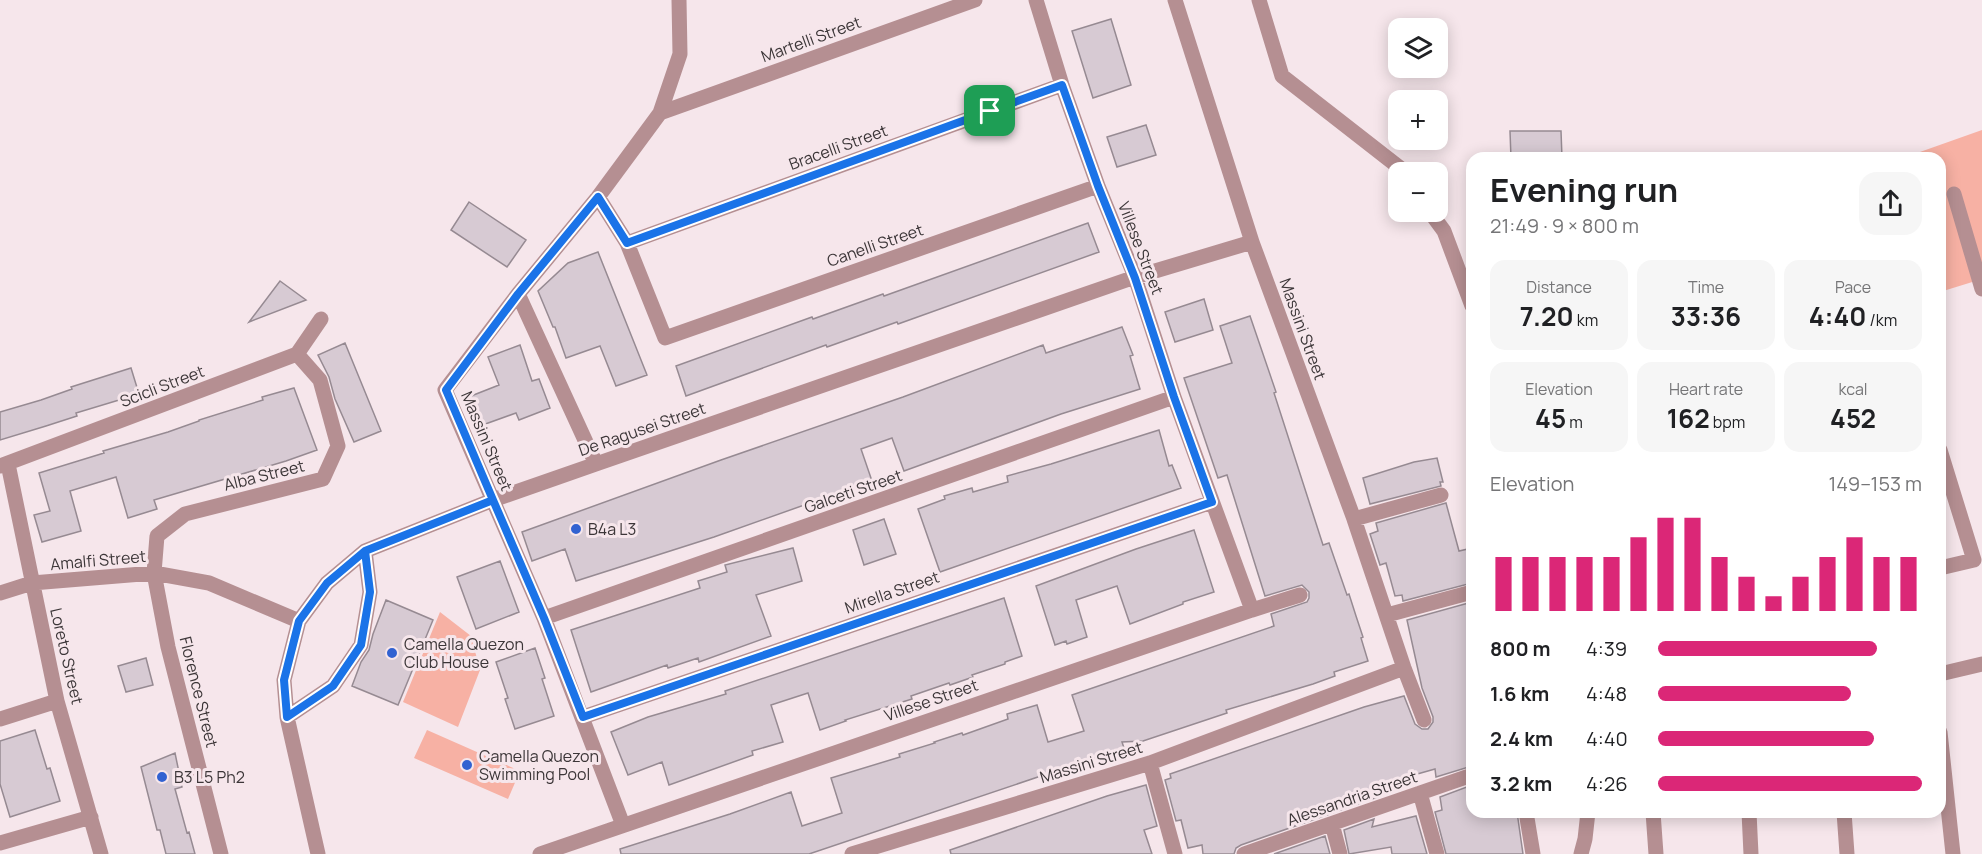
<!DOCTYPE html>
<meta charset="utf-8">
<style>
:root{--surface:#fff;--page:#f6f6f6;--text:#202124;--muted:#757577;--accent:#db2777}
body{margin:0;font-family:Manrope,sans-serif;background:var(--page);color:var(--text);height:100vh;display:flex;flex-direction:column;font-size:22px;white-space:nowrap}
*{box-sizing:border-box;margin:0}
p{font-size:20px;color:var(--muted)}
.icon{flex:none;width:33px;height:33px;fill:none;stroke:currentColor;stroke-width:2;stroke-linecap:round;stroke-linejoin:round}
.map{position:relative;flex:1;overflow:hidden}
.drawer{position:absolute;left:1466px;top:152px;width:480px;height:666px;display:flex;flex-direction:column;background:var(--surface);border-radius:18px;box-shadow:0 3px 15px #0003}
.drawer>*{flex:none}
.fabs{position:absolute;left:1388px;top:18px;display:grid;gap:12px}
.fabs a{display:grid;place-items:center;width:60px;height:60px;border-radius:12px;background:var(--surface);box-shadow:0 3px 15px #0003;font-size:30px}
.pin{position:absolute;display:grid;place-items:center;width:51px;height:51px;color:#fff;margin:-26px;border-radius:12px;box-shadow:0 3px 9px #0006}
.round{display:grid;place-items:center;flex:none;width:63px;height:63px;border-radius:18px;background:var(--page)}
.head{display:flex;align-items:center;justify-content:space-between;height:102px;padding:0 24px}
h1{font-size:33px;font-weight:700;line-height:45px}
.stats{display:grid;grid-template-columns:repeat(3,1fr);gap:9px;height:102px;padding:6px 24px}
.stats div{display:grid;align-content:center;border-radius:15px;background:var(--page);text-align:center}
.stats b{font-size:26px;font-weight:700}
.stats small{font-size:16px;font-weight:400}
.stats p{font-size:16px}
.chart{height:168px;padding:12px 24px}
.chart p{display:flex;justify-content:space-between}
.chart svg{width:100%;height:108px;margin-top:6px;stroke:var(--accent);stroke-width:6}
ul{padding:0 24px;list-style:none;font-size:20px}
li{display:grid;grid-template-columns:96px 72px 1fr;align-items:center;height:45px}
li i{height:15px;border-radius:8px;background:var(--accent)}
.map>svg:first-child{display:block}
.green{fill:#f7b1a4}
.building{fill:#d7cad3;stroke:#968a92;stroke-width:1.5}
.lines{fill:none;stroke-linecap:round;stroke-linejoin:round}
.minor{stroke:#b58f92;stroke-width:15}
.route-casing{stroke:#fff;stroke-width:12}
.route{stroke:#1a73e8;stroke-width:8}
.poi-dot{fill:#3162d1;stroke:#f6e6eb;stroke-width:2}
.labels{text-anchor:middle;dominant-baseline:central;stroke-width:6;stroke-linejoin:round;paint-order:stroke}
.street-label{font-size:16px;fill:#3c3638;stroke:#f6e6eb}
.poi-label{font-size:16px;fill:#3c3638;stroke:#f6e6eb;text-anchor:start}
</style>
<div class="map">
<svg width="1982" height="854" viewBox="0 0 1982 854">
<rect width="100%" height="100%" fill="#f6e6eb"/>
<path class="green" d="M 1982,130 L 1982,279 L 1940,292 L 1940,158 L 1903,158 Z
M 440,612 L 471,636 L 480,670 L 458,727 L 403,702 Z
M 427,730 L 520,771 L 508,799 L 414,758 Z"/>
<path class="building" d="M 1111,19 L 1131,85 L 1093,98 L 1072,31 Z
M 1146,125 L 1156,155 L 1117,167 L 1107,137 Z
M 1510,131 L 1561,131 L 1562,158 L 1511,158 Z
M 469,202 L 526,240 L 507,267 L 451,230 Z
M 1088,223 L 1099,252 L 898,324 L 897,322 L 827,347 L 826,345 L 686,396 L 676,366 L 812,317 L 813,319 L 883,294 L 884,296 Z
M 598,252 L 647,375 L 616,386 L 600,346 L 566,358 L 555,327 L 553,327 L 538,291 L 568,263 Z
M 280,281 L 306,300 L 249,322 Z
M 1204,299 L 1213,330 L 1175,342 L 1165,312 Z
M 1250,316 L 1276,392 L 1274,393 L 1323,545 L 1329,543 L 1347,595 L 1349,594 L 1356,616 L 1363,637 L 1361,638 L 1368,661 L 1334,672 L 1335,676 L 1313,684 L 1226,710 L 1227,713 L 1143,741 L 1122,742 L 1124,748 L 809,854 L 621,854 L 620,849 L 730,814 L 791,792 L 802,826 L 842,813 L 831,778 L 900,757 L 899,754 L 935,743 L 934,742 L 962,733 L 963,735 L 1008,719 L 1007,714 L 1037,705 L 1048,742 L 1084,731 L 1072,695 L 1274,626 L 1271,614 L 1307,602 L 1309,598 L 1309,592 L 1302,585 L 1265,596 L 1227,475 L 1218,478 L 1184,378 L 1232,363 L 1220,326 Z
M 1122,327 L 1133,355 L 1130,356 L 1140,389 L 1061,414 L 904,471 L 892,438 L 861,449 L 872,481 L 714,537 L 576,581 L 565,549 L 532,561 L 522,532 L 721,460 L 903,397 L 1043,345 L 1046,353 Z
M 345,343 L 381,431 L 354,442 L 335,399 L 329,377 L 318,355 Z
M 520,345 L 532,381 L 539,379 L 550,408 L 519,420 L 516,413 L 477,427 L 466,398 L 499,385 L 488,357 Z
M 131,368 L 139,394 L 76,413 L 77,416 L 46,426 L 0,440 L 0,412 L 41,400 L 72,389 L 71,387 Z
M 294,388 L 317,450 L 286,461 L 154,500 L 157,509 L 128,518 L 116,477 L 70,491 L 81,531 L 42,542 L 34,515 L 50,511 L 39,473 L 104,453 L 103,451 L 168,432 L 199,421 L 199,420 L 263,400 L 262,397 Z
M 1159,430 L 1169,466 L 1172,465 L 1181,488 L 940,572 L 918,509 L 945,499 L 944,496 L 972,488 L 973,492 L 1008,482 L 1007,476 L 1051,464 Z
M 1437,458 L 1443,482 L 1440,482 L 1441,486 L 1370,504 L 1363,478 L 1414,462 Z
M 1446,503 L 1459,551 L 1472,548 L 1472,583 L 1403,601 L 1402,595 L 1395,596 L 1386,563 L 1380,565 L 1370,534 L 1378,531 L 1376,523 Z
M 884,519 L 896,554 L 864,565 L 853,530 Z
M 1194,530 L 1214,592 L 1183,602 L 1183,604 L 1130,624 L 1117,586 L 1076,600 L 1087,637 L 1067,644 L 1066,641 L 1055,645 L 1036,586 L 1136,549 Z
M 793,548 L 802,581 L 756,595 L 771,636 L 699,662 L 698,658 L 668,668 L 667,665 L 591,692 L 571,630 L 700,588 L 698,581 L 727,572 L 725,565 Z
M 500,561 L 519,612 L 476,629 L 457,577 Z
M 1004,598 L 1022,656 L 1005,662 L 1005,664 L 972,675 L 973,677 L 950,685 L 949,683 L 911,696 L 912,699 L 845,720 L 846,721 L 820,730 L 808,693 L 771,705 L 783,742 L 752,751 L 753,755 L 669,785 L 662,762 L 628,775 L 611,732 L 648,717 L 726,694 L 725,691 Z
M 386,600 L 433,620 L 398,705 L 352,686 L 361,662 L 369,650 L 373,634 Z
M 1472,602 L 1472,766 L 1436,777 L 1435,769 L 1396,780 L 1397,783 L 1380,787 L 1378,797 L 1241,845 L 1236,848 L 1234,854 L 1203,854 L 1202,845 L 1188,848 L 1181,820 L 1176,821 L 1165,780 L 1171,778 L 1170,774 L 1364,707 L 1404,696 L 1415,724 L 1422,729 L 1428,729 L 1433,722 L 1433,717 L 1422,688 L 1407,620 Z
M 535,648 L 545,678 L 542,679 L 554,716 L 515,729 L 505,699 L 508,698 L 496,662 Z
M 146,658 L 153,685 L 126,692 L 118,666 Z
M 35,730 L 47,769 L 50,768 L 60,801 L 10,817 L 0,784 L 0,741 Z
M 175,753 L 182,787 L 175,789 L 187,833 L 189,832 L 195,854 L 166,854 L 160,830 L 157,830 L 141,767 Z
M 1146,785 L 1157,826 L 1144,830 L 1152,854 L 951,854 L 950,850 L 1107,796 Z
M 1472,785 L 1472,812 L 1517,812 L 1523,854 L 1446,854 L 1435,812 L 1442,810 L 1440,797 Z
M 1416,816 L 1427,854 L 1392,854 L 1391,847 L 1349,854 L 1344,830 L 1374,819 L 1372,827 Z
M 1325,836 L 1330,854 L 1274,854 Z"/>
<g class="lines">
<path class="minor" d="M 1175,0 L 1252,242 L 1354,519 L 1404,668 L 1424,720
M 1259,0 L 1282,76 L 1400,168 L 1404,172
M 660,113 L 975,0
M 1954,194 L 1982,289
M 598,197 L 627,243 L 665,338 L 1098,186
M 1430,212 L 1444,231 L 1472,306
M 627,243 L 1062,85
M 518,294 L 596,464
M 1940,450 L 1974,560 L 1940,568
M 8,464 L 57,701 L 101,854
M 0,466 L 297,354 L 321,319
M 1354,519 L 1441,495
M 0,593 L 32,583 L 154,573 L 209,583 L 299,621
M 1252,610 L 1300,595
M 1387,615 L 1472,592
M 544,618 L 1174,397
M 1940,674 L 1982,664
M 287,717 L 333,686 L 361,645 L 370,592 L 365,551
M 583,717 L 1212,502
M 0,719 L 57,701
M 1940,732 L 1953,854
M 1150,763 L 1175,854
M 1420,793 L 1437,854
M 1526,812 L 1533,854
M 1653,812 L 1656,854
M 1749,812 L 1751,854
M 1844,812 L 1847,854
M 1332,824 L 1340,854
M 623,825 L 544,618 L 445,390 L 518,294 L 598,197 L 660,113 L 680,54 L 679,0
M 0,843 L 91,817
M 221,854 L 168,647 L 154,573 L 157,536 L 185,514 L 323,479 L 338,446 L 320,380 L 297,354
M 318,854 L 287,717 L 284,680 L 299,621 L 327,583 L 365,551 L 493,500 L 596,464 L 1135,277 L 1252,242
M 540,854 L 1252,610 L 1174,397 L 1135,277 L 1098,186 L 1062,85 L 1036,0
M 852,854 L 1150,763 L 1404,668
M 1244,854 L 1472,775
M 1581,854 L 1585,839 L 1588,812"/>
</g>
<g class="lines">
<g class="route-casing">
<path id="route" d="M 990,111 L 627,243 L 598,197 L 518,294 L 446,390 L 493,500 L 365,551 L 327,583 L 299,621 L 284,680 L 287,717 L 333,686 L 361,645 L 370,592 L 365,551 L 493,500 L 544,618 L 583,717 L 1212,502 L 1174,397 L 1135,278 L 1098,186 L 1062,85 L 990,111"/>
</g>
<use href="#route" class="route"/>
</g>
<g class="poi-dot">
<circle cx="576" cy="529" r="6"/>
<circle cx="392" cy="653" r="6"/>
<circle cx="467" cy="765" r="6"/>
<circle cx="162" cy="777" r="6"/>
</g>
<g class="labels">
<g class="street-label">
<text transform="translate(811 39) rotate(-20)">Martelli Street</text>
<text transform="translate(838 147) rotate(-20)">Bracelli Street</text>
<text transform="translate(875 245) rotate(-19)">Canelli Street</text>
<text transform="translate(1141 248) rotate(69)">Villese Street</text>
<text transform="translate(1303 329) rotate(70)">Massini Street</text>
<text transform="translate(162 386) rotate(-21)">Scicli Street</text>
<text transform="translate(642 429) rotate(-19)">De Ragusei Street</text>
<text transform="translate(487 441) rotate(67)">Massini Street</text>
<text transform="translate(264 475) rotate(-14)">Alba Street</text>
<text transform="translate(853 491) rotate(-19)">Galceti Street</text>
<text transform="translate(98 560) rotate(-5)">Amalfi Street</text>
<text transform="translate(892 592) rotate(-19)">Mirella Street</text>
<text transform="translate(67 656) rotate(77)">Loreto Street</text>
<text transform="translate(199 692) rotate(76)">Florence Street</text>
<text transform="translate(931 700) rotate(-19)">Villese Street</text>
<text transform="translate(1091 762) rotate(-17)">Massini Street</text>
<text transform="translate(1352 798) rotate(-19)">Alessandria Street</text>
</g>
<g class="poi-label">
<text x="588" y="529">B4a L3</text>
<text x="404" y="644">Camella Quezon<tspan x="404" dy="18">Club House</tspan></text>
<text x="479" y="756">Camella Quezon<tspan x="479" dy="18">Swimming Pool</tspan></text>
<text x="174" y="777">B3 L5 Ph2</text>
</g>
</g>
</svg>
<div class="fabs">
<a><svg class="icon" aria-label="layers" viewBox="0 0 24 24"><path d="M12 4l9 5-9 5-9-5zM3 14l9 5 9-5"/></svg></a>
<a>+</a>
<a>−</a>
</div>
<div class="pin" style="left:990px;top:111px;background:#1e9e55"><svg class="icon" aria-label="arrive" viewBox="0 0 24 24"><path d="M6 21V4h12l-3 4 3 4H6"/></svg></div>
<section class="drawer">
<div class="head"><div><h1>Evening run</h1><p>21:49 · 9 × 800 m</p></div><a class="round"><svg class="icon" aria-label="share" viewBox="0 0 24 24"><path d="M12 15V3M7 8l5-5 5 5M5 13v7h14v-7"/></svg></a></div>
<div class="stats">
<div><p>Distance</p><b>7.20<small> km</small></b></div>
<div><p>Time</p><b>33:36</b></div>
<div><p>Pace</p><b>4:40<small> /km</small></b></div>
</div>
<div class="stats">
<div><p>Elevation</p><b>45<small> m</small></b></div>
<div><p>Heart rate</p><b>162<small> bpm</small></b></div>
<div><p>kcal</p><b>452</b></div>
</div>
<div class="chart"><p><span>Elevation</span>149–153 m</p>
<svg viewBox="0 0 160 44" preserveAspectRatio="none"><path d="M5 44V22M15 44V22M25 44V22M35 44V22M45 44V22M55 44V14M65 44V6M75 44V6M85 44V22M95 44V30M105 44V38M115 44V30M125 44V22M135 44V14M145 44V22M155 44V22"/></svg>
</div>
<ul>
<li><b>800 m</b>4:39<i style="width:83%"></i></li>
<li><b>1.6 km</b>4:48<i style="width:73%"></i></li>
<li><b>2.4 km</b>4:40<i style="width:82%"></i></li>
<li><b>3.2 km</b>4:26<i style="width:100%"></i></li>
</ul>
</section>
</div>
